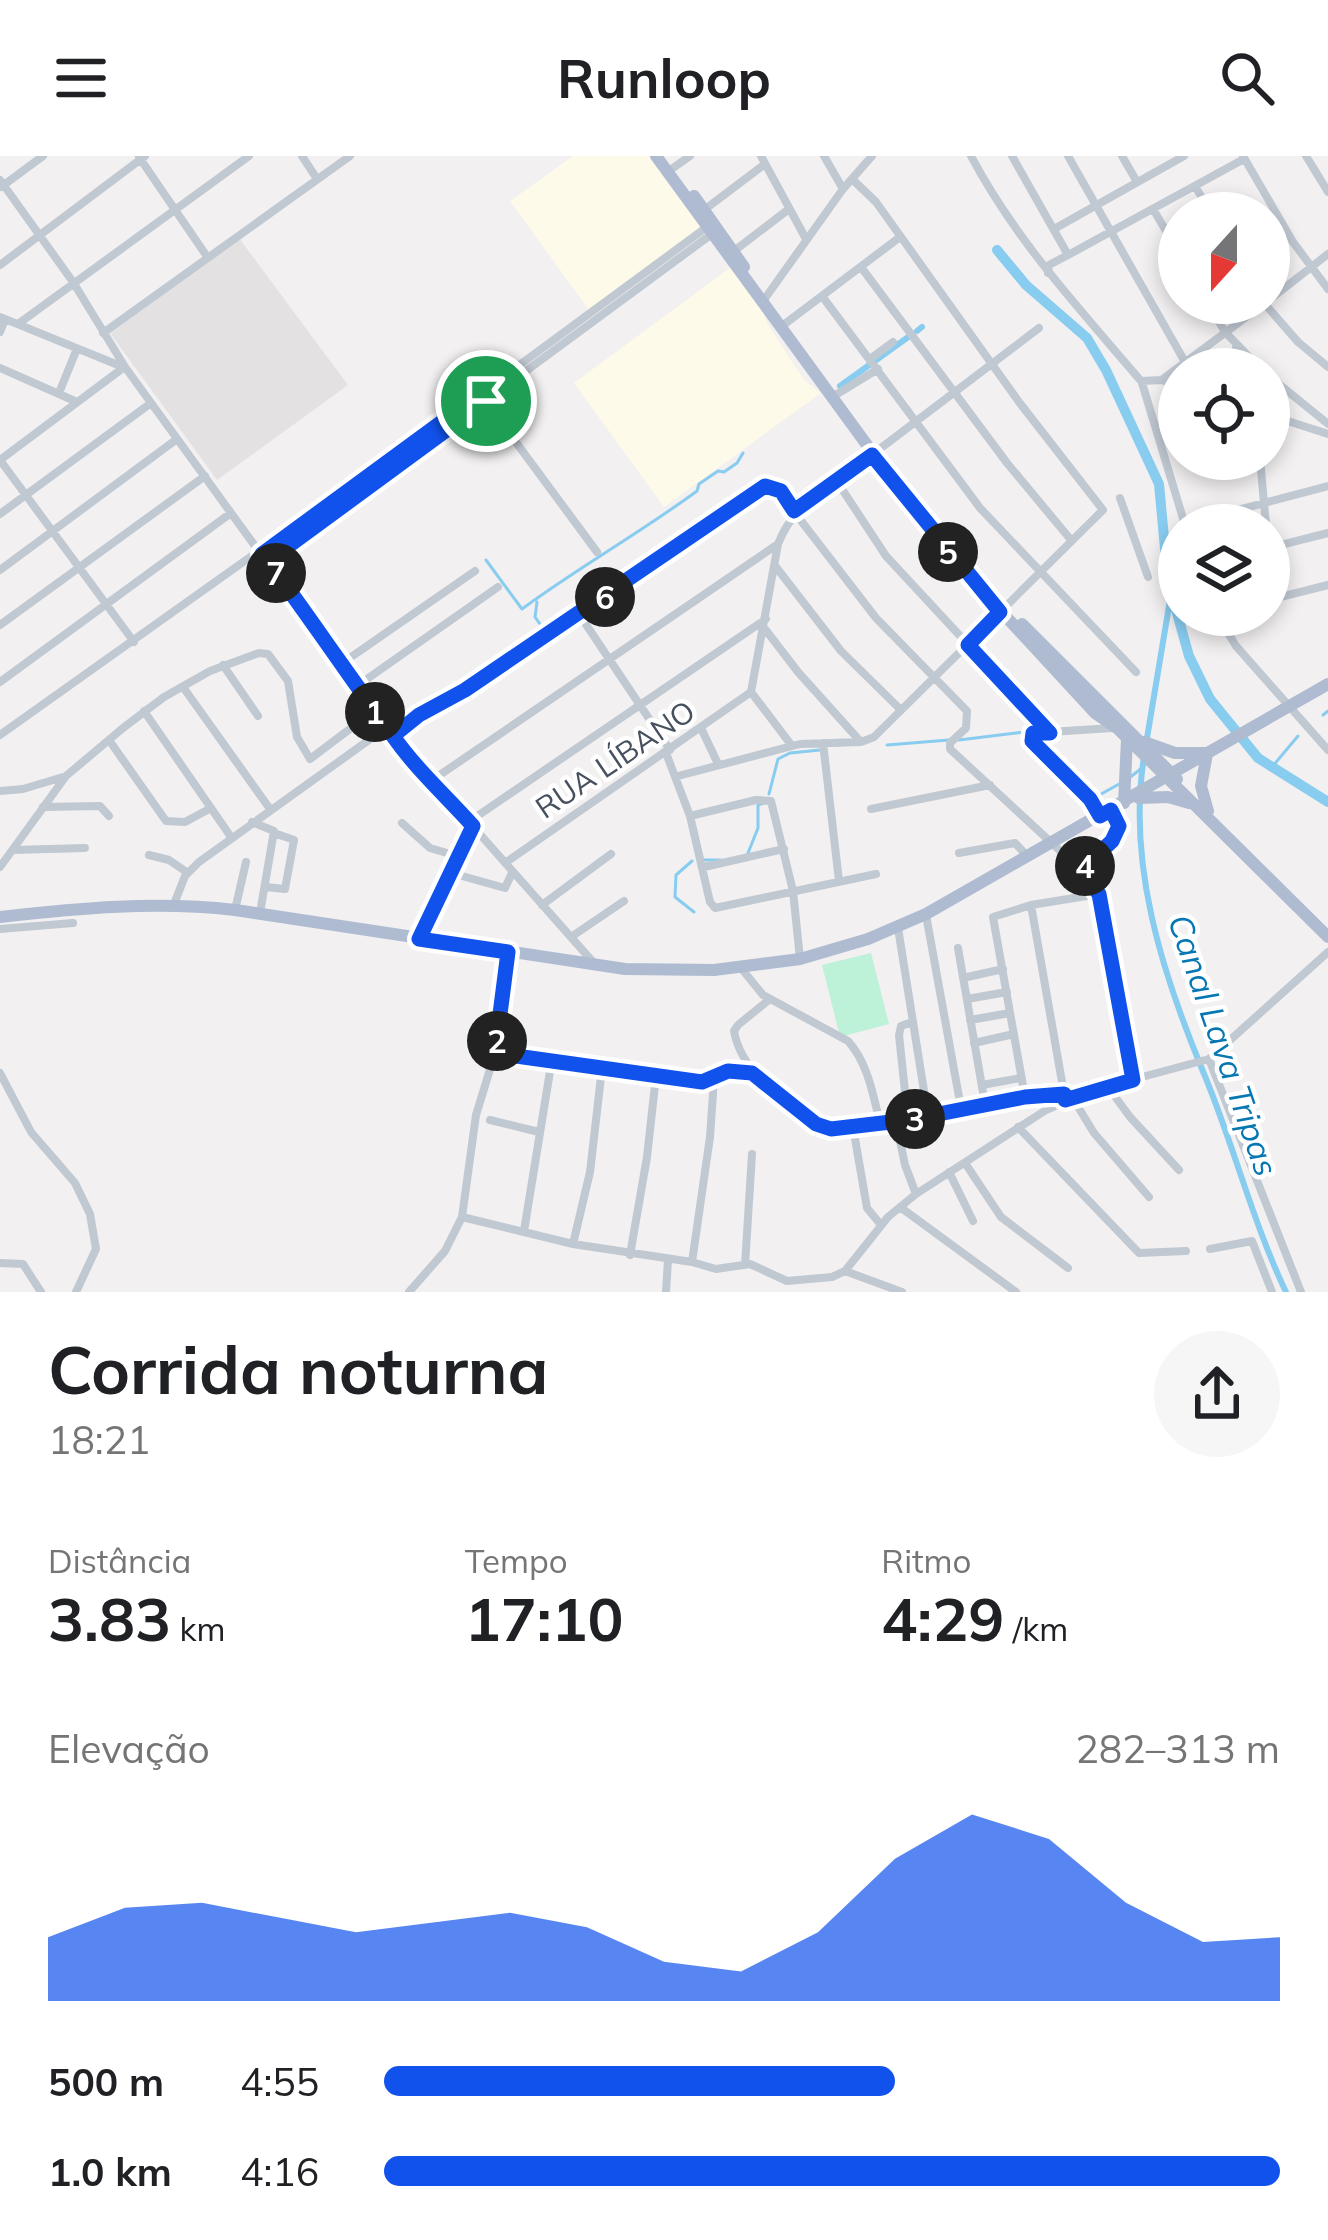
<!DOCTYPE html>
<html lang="pt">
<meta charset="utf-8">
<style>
:root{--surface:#fff;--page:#f6f6f6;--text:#202124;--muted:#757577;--accent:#1152ec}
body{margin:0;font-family:Mulish,sans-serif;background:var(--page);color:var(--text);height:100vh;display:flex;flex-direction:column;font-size:45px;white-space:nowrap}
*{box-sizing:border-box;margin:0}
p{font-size:39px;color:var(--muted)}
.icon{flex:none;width:66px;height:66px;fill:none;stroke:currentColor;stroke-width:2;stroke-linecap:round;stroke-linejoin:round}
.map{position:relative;height:1136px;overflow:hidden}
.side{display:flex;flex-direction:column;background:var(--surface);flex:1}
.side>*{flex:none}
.needle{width:78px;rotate:201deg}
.buttons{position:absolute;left:1158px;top:36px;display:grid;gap:24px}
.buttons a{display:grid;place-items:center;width:132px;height:132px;border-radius:50%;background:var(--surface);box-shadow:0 6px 18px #0003;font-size:60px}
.pin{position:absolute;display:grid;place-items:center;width:102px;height:102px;color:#fff;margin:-51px;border:6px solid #fff;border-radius:50%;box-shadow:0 3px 12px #0007}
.km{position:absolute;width:60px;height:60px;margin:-30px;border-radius:50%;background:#222;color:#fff;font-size:33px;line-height:60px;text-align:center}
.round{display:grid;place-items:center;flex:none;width:126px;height:126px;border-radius:63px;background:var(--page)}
.head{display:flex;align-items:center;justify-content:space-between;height:204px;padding:0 48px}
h1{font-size:66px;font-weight:700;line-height:90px}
.metrics{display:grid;grid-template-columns:repeat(3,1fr);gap:18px;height:204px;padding:12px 48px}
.metrics div{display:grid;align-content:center}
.metrics b{font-size:60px;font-weight:700}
.metrics small{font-size:33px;font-weight:400}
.metrics p{font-size:33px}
.chart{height:336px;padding:24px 48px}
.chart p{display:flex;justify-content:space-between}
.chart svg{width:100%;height:216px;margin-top:12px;fill:var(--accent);opacity:.7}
ul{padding:0 48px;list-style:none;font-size:39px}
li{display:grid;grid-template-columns:192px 144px 1fr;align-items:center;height:90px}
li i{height:30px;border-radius:15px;background:var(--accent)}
header{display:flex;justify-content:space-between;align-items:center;height:156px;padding:0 48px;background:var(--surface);font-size:54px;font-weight:700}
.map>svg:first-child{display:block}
.commercial{fill:#fdfae9}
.education{fill:#e4e1e2}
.green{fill:#bdf1d8}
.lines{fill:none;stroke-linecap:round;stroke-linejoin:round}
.stream{stroke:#88ccf0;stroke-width:3}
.canal{stroke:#88ccf0;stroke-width:6}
.river{stroke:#88ccf0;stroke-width:10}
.minor{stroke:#c0c8d2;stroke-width:8}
.major{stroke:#aebbd0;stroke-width:12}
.route-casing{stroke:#fff;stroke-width:24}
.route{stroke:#1152ec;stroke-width:15}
.labels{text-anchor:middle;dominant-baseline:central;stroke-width:9;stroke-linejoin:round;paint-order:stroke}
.street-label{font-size:30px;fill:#47505e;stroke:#fff}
.water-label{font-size:33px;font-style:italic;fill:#0677b3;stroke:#fff}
</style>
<header><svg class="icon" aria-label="menu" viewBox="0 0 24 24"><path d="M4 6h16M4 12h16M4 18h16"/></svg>Runloop<svg class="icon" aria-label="search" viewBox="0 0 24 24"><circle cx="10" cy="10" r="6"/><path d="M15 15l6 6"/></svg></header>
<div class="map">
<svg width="1328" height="1136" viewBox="0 0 1328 1136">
<rect width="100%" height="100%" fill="#f2f0f0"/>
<path class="commercial" d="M 573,0 L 651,0 L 703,73 L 589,154 L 510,45 Z
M 731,111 L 761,151 L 768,169 L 804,224 L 821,237 L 664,351 L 574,227 Z"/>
<path class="education" d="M 239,82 L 348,229 L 217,324 L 110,177 Z"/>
<path class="green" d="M 871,797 L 889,868 L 840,881 L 822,809 Z"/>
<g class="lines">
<path class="stream" d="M 486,404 L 522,453 C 579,411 640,377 697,335 L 699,328 L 718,315 L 724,316 L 737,307 L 743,297
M 1165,407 L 1179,412
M 537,446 L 535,461 L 542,471
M 1323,559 L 1328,555
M 959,584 L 1025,576 L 1031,581
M 887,589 L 949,584
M 1272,611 L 1298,580
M 1129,622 L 1142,612
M 769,638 L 778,603 L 790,597 L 820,594
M 1094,642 L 1121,627
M 748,697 L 758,672 L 758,649 L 764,647
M 703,704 L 721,704
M 692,705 L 676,719 L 675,741 L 694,756"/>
<path class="canal" d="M 917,175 L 922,171
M 840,230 L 911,179
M 1146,588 L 1171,438
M 1144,601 C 1127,707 1162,816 1202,913 C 1233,986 1252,1065 1286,1136"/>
<path class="river" d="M 997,94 L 1026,129 L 1087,182 L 1106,214 L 1159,328 L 1168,425 L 1189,500 L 1210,543 L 1258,602 L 1328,646"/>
<path class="minor" d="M 302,0 L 317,23
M 761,0 L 806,83
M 824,0 L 843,33
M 971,0 C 1016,85 1079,152 1141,225 L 1162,224 L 1179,230
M 1012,0 L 1068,99
M 1068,0 L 1185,206
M 1122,0 L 1137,26
M 1243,0 L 1293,86 L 1328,133
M 1306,0 L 1328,36
M 139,1 L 208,102
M 673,12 L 690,0
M 0,24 L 73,126 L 125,211 L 393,580 L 593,806
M 1195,30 L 1211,57
M 1,31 L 43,0
M 1153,53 L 1179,97
M 704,54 L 765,8
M 1054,73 L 1184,0
M 734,95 L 789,53
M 0,109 L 145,0
M 861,111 L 1007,307 L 1071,384
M 1048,117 L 1049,109 L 1068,99 L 1244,3
M 822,140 L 980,352 L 1136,516
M 766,141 L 843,33 L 872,0
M 1269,144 L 1328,98
M 1208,147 L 1225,176 L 1261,213
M 1264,147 L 1298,186 L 1328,211
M 0,161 L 123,211
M 786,167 L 900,81
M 18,168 L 249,0
M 0,176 L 5,163
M 103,177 L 350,0
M 1236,191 L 1242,213
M 870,203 L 893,186
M 0,212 L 77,246
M 123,212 L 0,304 L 134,486
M 1269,220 L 1328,268
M 1163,223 L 1265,147
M 1142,227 L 1185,369
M 59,237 L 76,195
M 837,238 L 878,213
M 484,243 L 597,396
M 1269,259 L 1328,278
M 877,295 L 1039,172
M 1260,303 L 1266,369
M 836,324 L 886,400 L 1050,577
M 1120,342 L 1148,421
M 0,358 L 151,247
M 1189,367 L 1328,330
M 1269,392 L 1328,377
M 263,398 L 711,68
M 268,405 L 716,75
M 776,411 L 841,495 L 901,554
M 0,414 L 177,283
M 1269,444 L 1328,429
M 579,458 L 670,594
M 1217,459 L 1236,490 L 1328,594
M 0,469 L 205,320
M 765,473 L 798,516 L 860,585
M 341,508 L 475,415
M 223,509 L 258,560
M 0,526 L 231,357
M 357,530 L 498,431
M 183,531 L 270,653
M 751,536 L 778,388 C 795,344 835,325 872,299
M 751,536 L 792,590
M 144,555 L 231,681
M 701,572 L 718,608
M 0,579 L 260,394
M 393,580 L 419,559 L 465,534 L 765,330 L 775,331 L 876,462 L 967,555 L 966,572 L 950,587 L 950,593 L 1081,714 L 1099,738 L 1133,924
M 109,584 L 166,665 L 185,666 L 211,652
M 823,587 L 839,725
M 666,597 L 690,660 L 710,746 L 715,752 L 876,718
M 678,620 L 800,588 L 861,586 L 874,581 L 1103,354 L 1019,246 L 876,46 L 852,23
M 431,625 L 778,388
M 0,635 L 23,633 L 63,621
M 43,651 L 100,650 L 109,660
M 871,653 L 990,629
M 1100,659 L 1090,643 L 1032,582 L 1033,577 L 1113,572
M 690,660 L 756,644 L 771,645 L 793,735 L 800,803
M 470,665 L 766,463
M 252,666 L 274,675 L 260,757
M 402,667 L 430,692 L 457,700
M 13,694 L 85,692
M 959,697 L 1015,687 L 1028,701
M 149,699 L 169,704 L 188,717
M 505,707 L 751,536
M 0,711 L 66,620 L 123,572 L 164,541 L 210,515 L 259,497 L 268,498 L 288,525 L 297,581 L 310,603 L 375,554
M 704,711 L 784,693
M 1081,714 L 1117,677 L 1119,670 L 1111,654
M 462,720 L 505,732 L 512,717
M 265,731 L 285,733 L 294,684 L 274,677
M 174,748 L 185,720 L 199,706 L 387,571
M 542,749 L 611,698
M 1031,749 L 1065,943
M 235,754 L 246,706
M 926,759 L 961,952
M 898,772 L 928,960
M 0,773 L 73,767
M 571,781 L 624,745
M 419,783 L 473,671
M 958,792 L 985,948
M 741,812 L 763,839 L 848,885 C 868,907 873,939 880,967
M 963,822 L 1003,813
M 770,843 L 738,869 L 734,875 C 740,913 788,955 822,971 L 908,964 L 1025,941 L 1064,938
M 967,843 L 1007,836
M 970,864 L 1010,857
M 974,887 L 1014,878
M 495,897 L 702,926 L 728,915 L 752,917
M 1209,903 L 1301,1136
M 0,917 L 31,976 L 75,1027 L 90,1058 L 96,1093 L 76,1136
M 982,929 L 1021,922
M 1108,931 L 1130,961 L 1179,1014
M 1025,941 L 993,761 L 1031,749 L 1099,738
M 1072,941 L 1094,977 L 1149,1041
M 490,964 L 539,976
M 908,964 L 899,879 L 901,870 L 912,866
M 896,966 L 905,1009 L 916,1038
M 853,971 L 867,1052 L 881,1069
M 1018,971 L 1139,1097 L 1186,1095
M 965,1007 L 1001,1061 L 1068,1112
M 949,1016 L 973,1065
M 900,1051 L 1016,1136
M 462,1061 L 573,1088 L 692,1106 L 716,1113 L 750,1108 L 787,1125 L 832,1121 L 845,1115 L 888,1061 L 916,1038 L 1046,954 L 1090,935 L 1209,903 L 1328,796
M 524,1075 L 552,903
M 573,1088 L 590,1016 L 602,912
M 1210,1093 L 1252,1085 L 1272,1136
M 630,1099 L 647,1001 L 656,920
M 692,1106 L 710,981 L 714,923
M 0,1107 L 23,1108 L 41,1136
M 745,1109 L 752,998
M 845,1115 L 902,1136
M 409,1136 L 445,1095 L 462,1061 L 476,959 L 495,897 L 508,796
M 666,1136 L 668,1104"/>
<path class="major" d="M 656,0 L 913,352 L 961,412 L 1095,557 L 1117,572 L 1328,781
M 694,40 L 744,111
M 1022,468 L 1177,623
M 1144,586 L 1175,597 L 1206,597
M 1207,598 L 1201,630 L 1208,655
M 1139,642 L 1168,641 L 1189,647
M 1124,647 L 1127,583
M 0,761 C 79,752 155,745 235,754 L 625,813 L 714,814 L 800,803 L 868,783 L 926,758 L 1328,528"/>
</g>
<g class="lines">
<g class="route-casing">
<path id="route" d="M 486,245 L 268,405 C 311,463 350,522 393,580 C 416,613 447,641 473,670 L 419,783 L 508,796 L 495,897 L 702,926 L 728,915 L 752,917 L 816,968 L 831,973 L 908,964 L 1025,941 L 1064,938 L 1065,944 L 1133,924 L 1099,738 L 1081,714 L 1112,685 L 1119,670 L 1111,654 L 1100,660 L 1090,643 L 1032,585 L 1033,577 L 1050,577 L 968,489 L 1000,456 L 872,299 L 794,355 L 781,335 L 765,330 L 465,534 L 419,559 L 393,580 L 281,423 L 262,398 L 480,238 L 486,245"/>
</g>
<use href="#route" class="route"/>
</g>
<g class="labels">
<g class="street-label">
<text transform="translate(615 603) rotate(-34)">RUA LÍBANO</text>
</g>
<g class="water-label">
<text transform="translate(1224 889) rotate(71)">Canal Lava Tripas</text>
</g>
</g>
</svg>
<div class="buttons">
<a><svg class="needle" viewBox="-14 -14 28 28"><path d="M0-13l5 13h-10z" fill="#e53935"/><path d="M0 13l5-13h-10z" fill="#757577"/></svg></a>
<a><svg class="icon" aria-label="locate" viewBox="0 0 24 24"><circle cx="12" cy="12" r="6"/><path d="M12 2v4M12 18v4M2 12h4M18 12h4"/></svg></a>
<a><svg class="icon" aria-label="layers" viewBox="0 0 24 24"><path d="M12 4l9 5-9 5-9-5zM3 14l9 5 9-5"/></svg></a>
</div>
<div class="pin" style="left:486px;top:245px;background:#1e9e55"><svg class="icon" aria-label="arrive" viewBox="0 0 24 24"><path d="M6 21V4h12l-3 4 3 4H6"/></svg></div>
<b class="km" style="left:375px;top:556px">1</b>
<b class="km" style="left:497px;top:885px">2</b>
<b class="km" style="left:915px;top:963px">3</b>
<b class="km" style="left:1085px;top:710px">4</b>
<b class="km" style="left:948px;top:396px">5</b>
<b class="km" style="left:605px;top:441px">6</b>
<b class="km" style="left:276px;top:417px">7</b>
</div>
<section class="side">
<div class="head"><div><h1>Corrida noturna</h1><p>18:21</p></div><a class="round"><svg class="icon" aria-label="share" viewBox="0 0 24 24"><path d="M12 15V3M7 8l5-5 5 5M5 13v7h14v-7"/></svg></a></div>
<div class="metrics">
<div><p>Distância</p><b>3.83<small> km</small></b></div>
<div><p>Tempo</p><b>17:10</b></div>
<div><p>Ritmo</p><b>4:29<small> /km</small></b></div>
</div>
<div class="chart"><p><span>Elevação</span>282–313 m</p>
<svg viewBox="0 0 160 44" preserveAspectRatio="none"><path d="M0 44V31L10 25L20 24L30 27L40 30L50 28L60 26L70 29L80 36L90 38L100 30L110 15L120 6L130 11L140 24L150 32L160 31V44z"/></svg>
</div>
<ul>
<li><b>500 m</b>4:55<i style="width:57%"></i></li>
<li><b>1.0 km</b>4:16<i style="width:100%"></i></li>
</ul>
</section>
